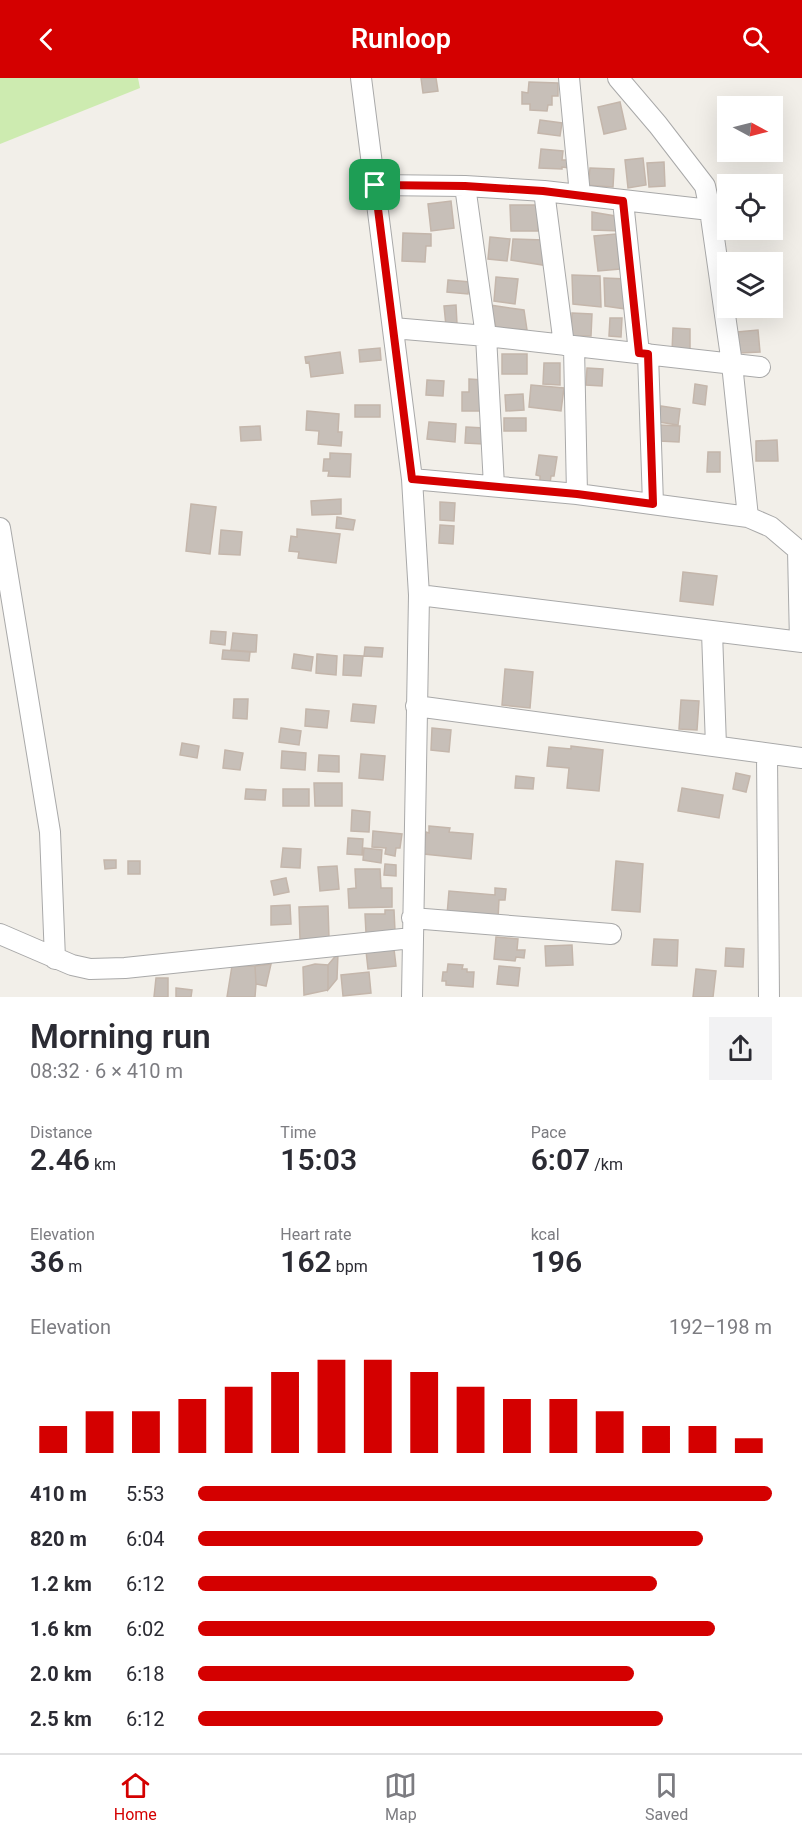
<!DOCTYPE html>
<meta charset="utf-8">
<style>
:root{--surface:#fff;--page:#f2f2f3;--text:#2b2b33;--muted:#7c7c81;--line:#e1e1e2;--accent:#d40000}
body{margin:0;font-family:Roboto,sans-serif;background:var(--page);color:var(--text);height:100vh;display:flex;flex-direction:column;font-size:22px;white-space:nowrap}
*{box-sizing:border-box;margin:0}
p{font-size:20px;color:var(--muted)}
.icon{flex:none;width:33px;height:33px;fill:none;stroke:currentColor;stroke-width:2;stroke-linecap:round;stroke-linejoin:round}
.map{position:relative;height:919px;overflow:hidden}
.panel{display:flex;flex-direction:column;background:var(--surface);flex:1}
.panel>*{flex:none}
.needle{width:39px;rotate:97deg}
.tools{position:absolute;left:717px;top:18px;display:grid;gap:12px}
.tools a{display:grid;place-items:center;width:66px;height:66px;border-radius:0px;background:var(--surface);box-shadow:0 6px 24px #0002;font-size:30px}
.pin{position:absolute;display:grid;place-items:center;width:51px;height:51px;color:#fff;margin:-26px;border-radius:12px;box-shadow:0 3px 9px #0006}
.round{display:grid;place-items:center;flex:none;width:63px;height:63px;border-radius:0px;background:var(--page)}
.summary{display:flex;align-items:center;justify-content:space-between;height:102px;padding:0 30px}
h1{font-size:33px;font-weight:600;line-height:45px}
.stats{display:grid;grid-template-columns:repeat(3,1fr);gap:9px;height:102px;padding:6px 30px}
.stats div{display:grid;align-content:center}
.stats b{font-size:30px;font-weight:600}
.stats small{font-size:16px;font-weight:400}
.stats p{font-size:16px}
.chart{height:168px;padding:12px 30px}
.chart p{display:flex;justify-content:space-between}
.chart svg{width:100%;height:108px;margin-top:6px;stroke:var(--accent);stroke-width:6}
ul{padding:0 30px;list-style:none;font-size:20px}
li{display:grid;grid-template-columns:96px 72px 1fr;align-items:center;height:45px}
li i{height:15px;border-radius:8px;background:var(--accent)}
header{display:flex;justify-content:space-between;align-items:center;height:78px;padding:0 30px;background:var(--accent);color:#fff;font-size:27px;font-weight:600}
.menu{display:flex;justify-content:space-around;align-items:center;height:84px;border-top:2px solid var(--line);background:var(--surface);font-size:16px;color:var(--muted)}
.menu a{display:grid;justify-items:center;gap:3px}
.menu .selected{color:var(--accent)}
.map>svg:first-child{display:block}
.grass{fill:#cdebb0}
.building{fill:#c7bfb8;stroke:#c4b6ab;stroke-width:1.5}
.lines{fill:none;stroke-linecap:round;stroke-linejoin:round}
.minor-casing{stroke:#a9a9a9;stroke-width:22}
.minor{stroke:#fff;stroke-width:20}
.route-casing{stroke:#fff;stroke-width:12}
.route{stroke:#d40000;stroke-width:8}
</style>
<header><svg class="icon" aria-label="back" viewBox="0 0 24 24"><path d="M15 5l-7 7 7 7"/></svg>Runloop<svg class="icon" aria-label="search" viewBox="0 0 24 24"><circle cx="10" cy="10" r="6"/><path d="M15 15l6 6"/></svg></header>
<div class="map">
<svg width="802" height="919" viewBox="0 0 802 919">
<rect width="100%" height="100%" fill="#f2efe9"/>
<path class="grass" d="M 0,0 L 138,0 L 140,10 L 0,66 Z"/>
<path class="building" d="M 421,0 L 436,0 L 438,13 L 423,15 Z
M 529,4 L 558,5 L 558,18 L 552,18 L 552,27 L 548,27 L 547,33 L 530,32 L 530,26 L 522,26 L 522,14 L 528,15 Z
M 620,24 L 626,51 L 604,56 L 598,29 Z
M 540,42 L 562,45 L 560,58 L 538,55 Z
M 541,71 L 563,73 L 562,82 L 570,82 L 569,90 L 562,89 L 562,91 L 539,90 Z
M 643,80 L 646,107 L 628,110 L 625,82 Z
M 664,84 L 665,108 L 649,109 L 647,85 Z
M 590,90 L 614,91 L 613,109 L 584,107 L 585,100 L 589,100 Z
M 451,123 L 454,150 L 431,153 L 428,126 Z
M 510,127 L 538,127 L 538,153 L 511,153 Z
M 592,134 L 621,139 L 621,153 L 592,152 Z
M 403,155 L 431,156 L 431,168 L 426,168 L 425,184 L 402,183 Z
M 616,156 L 620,191 L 598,193 L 594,158 Z
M 490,159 L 510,161 L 507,183 L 488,181 Z
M 513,161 L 544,162 L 549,188 L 511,182 Z
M 572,197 L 600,198 L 601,229 L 573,226 Z
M 496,199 L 518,201 L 515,226 L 494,223 Z
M 604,200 L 627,201 L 633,232 L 605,228 Z
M 448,202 L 470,204 L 468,216 L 447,214 Z
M 456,227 L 457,246 L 446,248 L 444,228 Z
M 490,227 L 524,232 L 527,252 L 496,249 Z
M 572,235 L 592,236 L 591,258 L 571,258 Z
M 610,240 L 622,240 L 621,259 L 609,258 Z
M 673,250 L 690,251 L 690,274 L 672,274 Z
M 758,252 L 760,274 L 739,275 L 737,254 Z
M 380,270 L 381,282 L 360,284 L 359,272 Z
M 340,274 L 343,295 L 311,299 L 309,284 L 306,285 L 305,279 Z
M 502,276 L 527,276 L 527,296 L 502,296 Z
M 544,285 L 560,285 L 560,307 L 543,306 Z
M 587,290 L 603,291 L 602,308 L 586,307 Z
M 469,301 L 483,302 L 483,333 L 462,333 L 462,314 L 469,314 Z
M 427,302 L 444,303 L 443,318 L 426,317 Z
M 695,306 L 707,308 L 705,327 L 693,325 Z
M 531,307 L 564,310 L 561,333 L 529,329 Z
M 523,316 L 524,332 L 506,333 L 505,317 Z
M 355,327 L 380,327 L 380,339 L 355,339 Z
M 661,328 L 680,331 L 678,347 L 659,344 Z
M 307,333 L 339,336 L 338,354 L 342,354 L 341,368 L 318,366 L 319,353 L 306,352 Z
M 504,340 L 526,340 L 526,353 L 504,353 Z
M 429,344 L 456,346 L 455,364 L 427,361 Z
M 659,347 L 680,348 L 679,364 L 659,363 Z
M 260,348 L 261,362 L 241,363 L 240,349 Z
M 466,349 L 484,350 L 483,366 L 465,365 Z
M 777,362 L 778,383 L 756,383 L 756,363 Z
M 708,374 L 720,374 L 720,394 L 707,394 Z
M 330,375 L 351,376 L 350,399 L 328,398 L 329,393 L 323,393 L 324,381 L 330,381 Z
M 539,377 L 557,379 L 554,398 L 551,398 L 550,406 L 540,405 L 540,398 L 536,397 Z
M 341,421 L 341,436 L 312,437 L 311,423 Z
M 440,424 L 455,425 L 454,443 L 440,442 Z
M 191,426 L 216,429 L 210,476 L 186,473 Z
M 337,439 L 355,442 L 353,452 L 336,450 Z
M 440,447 L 454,448 L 453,466 L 439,465 Z
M 297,451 L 340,456 L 336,485 L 298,480 L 299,474 L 289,473 L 291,458 L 297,459 Z
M 221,452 L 242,454 L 240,477 L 219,476 Z
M 683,494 L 717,498 L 713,527 L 680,523 Z
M 211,553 L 226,554 L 225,567 L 210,565 Z
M 233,555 L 257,557 L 256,574 L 231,572 Z
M 365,569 L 383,570 L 382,579 L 364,578 Z
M 223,572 L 250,574 L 249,583 L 222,581 Z
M 294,576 L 313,579 L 311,593 L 292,590 Z
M 317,576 L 337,578 L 336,597 L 316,595 Z
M 344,577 L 363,578 L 361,598 L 343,597 Z
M 505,591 L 533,594 L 530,630 L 502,627 Z
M 234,621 L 248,621 L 247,641 L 233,640 Z
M 681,622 L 699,623 L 697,652 L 679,651 Z
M 353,626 L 376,628 L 374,645 L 351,643 Z
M 306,631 L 329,633 L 327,650 L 305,648 Z
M 281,650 L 301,653 L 299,667 L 279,664 Z
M 432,650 L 451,652 L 449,674 L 431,672 Z
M 182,665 L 199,668 L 197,680 L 180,677 Z
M 571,668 L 603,672 L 599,713 L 567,710 L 569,690 L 547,688 L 549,669 L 571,671 Z
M 225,672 L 243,675 L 240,692 L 223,690 Z
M 282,673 L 306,675 L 305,692 L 281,690 Z
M 361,676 L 385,678 L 383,702 L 359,700 Z
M 319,677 L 339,678 L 339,694 L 318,693 Z
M 736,695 L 750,698 L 746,714 L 733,711 Z
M 516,698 L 534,700 L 533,711 L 515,710 Z
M 314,705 L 342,705 L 342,728 L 315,728 Z
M 682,710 L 723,717 L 719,740 L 678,733 Z
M 246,711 L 266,712 L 265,722 L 245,721 Z
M 283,711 L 309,711 L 309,728 L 283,728 Z
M 352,732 L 370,734 L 369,754 L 351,753 Z
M 429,748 L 450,750 L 449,754 L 473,756 L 471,781 L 424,776 L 426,754 L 429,755 Z
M 373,753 L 402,756 L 400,770 L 396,770 L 395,778 L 385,776 L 386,770 L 372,769 Z
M 348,760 L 363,761 L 362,777 L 347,776 Z
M 283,770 L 301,771 L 300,790 L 281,789 Z
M 364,770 L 382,772 L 381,785 L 363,782 Z
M 104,782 L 116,782 L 116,790 L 105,791 Z
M 128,783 L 140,783 L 140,796 L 128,796 Z
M 616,783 L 643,786 L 640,834 L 612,832 Z
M 385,786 L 396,787 L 396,798 L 384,797 Z
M 337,788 L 339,811 L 320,813 L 318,789 Z
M 355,791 L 380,791 L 381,810 L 392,810 L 392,829 L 349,830 L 348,811 L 356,810 Z
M 286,800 L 289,814 L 274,817 L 271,803 Z
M 495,810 L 506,811 L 505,822 L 499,822 L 498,841 L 447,837 L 449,813 L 495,817 Z
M 290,827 L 291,846 L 271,847 L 271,828 Z
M 328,828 L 329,860 L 300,861 L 299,829 Z
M 385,832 L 394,832 L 395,853 L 366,855 L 365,836 L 385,836 Z
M 496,859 L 518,861 L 517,872 L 525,872 L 524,880 L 516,879 L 515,883 L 494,881 Z
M 654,861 L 678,862 L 677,888 L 652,887 Z
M 572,867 L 573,887 L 546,888 L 545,868 Z
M 726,870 L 744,871 L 743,889 L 725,888 Z
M 394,871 L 396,888 L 368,891 L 366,873 Z
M 338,875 L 337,901 L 328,912 L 328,887 Z
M 271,886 L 266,908 L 256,906 L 255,888 Z
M 315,886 L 328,887 L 328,912 L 304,917 L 303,889 Z
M 448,886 L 463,887 L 462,891 L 467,891 L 467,894 L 474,894 L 473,909 L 446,907 L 446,903 L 442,903 L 443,894 L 447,894 Z
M 232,888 L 255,888 L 256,906 L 255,919 L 227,919 Z
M 499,888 L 520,890 L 518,908 L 497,906 Z
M 696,891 L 716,893 L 713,919 L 693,919 Z
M 369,894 L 371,915 L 343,918 L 341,897 Z
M 156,900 L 168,900 L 168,919 L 154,919 Z
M 176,910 L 192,912 L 191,919 L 176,919 Z"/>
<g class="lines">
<g class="minor-casing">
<path id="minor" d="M 361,0 L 412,401 L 419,517 L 412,919
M 569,0 L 580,117
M 618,0 L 658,47 L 705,108 L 710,132 L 732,286 L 748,439
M 375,107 L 465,108 L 544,113 L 710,132
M 465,108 L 486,258 L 494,408
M 544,113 L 564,267 L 574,269 L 577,416
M 623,123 L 639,275 L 648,276 L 653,426
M 393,250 L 486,258 L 760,289
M 412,401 L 577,416 L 748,439 L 771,449 L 798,472 L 800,564
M 0,450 L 50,754 L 55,881
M 419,517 L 802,564
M 712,554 L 716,668
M 416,628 L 802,680
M 767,676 L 769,919
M 412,840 L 611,856
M 0,856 L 72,887 L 90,891 L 125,890 L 412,860"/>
</g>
<use href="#minor" class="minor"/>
</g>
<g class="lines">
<g class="route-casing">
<path id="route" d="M 375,107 L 465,108 L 543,113 L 623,123 L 639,275 L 648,276 L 653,426 L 577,416 L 412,401 Z"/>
</g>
<use href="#route" class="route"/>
</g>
</svg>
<div class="tools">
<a><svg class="needle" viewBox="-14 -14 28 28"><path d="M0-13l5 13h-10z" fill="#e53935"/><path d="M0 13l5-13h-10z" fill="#7c7c81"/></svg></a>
<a><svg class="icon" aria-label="locate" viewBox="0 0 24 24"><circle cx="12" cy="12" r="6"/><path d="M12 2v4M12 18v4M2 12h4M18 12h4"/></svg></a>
<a><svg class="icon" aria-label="layers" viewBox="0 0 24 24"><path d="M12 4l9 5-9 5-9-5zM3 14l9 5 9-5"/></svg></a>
</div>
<div class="pin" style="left:375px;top:107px;background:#1e9e55"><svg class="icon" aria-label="arrive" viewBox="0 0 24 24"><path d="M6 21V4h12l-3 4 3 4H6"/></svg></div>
</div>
<section class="panel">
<div class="summary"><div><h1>Morning run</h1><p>08:32 · 6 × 410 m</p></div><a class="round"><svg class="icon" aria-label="share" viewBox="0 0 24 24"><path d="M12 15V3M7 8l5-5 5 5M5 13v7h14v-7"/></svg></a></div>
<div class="stats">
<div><p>Distance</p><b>2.46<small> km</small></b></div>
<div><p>Time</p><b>15:03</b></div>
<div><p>Pace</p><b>6:07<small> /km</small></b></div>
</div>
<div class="stats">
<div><p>Elevation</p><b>36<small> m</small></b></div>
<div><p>Heart rate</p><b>162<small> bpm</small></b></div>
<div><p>kcal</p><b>196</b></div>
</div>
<div class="chart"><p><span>Elevation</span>192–198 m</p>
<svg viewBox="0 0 160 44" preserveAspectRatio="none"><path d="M5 44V33M15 44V27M25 44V27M35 44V22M45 44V17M55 44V11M65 44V6M75 44V6M85 44V11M95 44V17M105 44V22M115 44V22M125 44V27M135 44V33M145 44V33M155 44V38"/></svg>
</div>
<ul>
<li><b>410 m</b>5:53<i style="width:100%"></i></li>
<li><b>820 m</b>6:04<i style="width:88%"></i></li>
<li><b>1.2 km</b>6:12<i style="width:80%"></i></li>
<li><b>1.6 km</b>6:02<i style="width:90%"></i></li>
<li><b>2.0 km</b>6:18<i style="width:76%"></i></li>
<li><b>2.5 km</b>6:12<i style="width:81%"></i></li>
</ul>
</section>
<nav class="menu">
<a class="selected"><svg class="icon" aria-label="home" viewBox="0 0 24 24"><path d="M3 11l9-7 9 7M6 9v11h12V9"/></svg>Home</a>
<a><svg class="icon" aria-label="map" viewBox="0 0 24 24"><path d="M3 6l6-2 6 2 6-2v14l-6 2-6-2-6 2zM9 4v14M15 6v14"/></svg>Map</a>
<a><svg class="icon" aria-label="saved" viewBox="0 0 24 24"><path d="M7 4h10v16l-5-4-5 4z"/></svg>Saved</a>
</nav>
